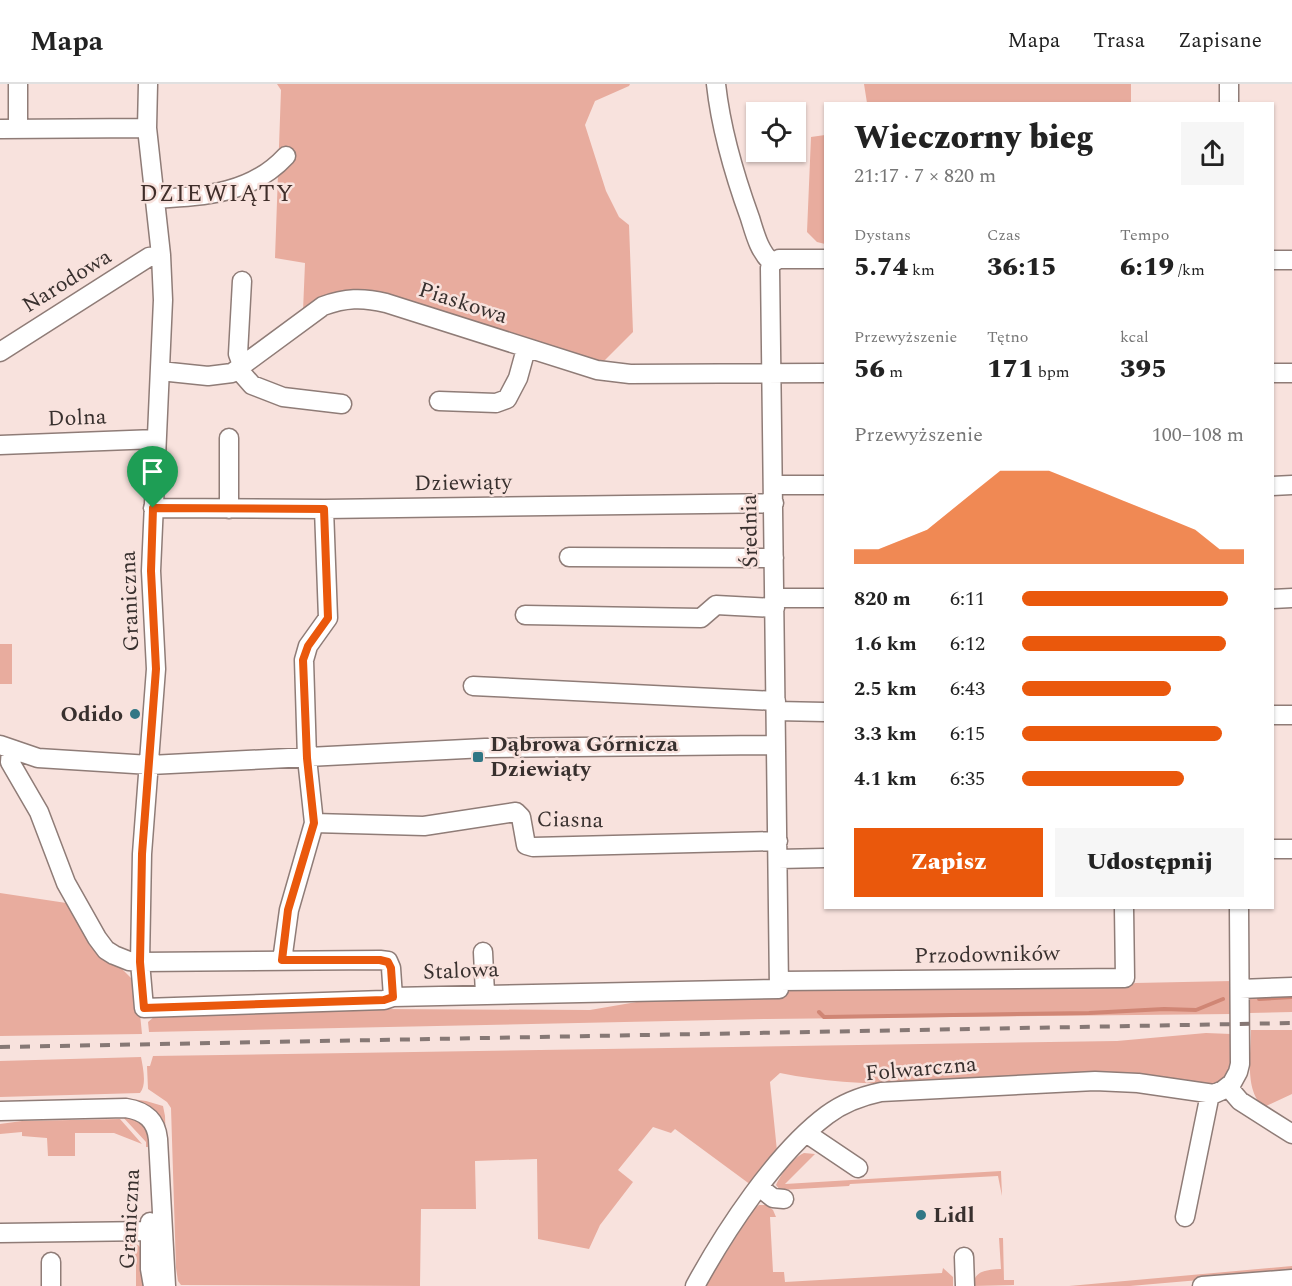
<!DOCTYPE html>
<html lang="pl">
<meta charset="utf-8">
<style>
:root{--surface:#fff;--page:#f6f6f6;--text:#222;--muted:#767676;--line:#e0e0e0;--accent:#ea580c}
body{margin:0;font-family:Spectral,serif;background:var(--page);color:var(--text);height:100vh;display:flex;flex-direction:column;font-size:22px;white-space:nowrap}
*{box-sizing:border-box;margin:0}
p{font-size:20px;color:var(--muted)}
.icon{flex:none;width:33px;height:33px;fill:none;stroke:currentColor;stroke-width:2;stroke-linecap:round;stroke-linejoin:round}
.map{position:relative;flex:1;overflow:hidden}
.panel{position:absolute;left:824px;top:18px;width:450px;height:807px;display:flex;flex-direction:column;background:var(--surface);border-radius:0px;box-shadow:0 2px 4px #0004}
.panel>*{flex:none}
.fabs{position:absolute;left:746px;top:18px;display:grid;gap:12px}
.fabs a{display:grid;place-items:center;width:60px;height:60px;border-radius:0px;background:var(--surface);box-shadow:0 2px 4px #0004;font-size:30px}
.pin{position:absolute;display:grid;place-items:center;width:51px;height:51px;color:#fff;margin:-62px -26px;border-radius:50% 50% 50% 0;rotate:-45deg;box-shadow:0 0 6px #0007}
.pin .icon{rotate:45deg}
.round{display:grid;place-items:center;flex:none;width:63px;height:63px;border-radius:0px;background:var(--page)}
.head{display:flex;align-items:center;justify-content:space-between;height:102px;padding:0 30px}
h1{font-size:33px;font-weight:800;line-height:45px}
.figures{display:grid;grid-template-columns:repeat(3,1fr);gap:9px;height:102px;padding:6px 30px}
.figures div{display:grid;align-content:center}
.figures b{font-size:26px;font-weight:800}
.figures small{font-size:16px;font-weight:400}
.figures p{font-size:16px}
.chart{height:168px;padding:12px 30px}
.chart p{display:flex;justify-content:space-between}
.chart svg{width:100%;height:108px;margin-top:6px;fill:var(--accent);opacity:.7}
.action{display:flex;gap:12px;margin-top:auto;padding:12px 30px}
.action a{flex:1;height:69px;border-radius:0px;background:var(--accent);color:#fff;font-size:24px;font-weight:800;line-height:69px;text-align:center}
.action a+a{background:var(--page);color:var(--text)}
ul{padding:0 30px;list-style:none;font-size:20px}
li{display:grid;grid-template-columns:96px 72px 1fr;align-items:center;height:45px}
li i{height:15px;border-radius:8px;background:var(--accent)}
header{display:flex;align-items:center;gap:36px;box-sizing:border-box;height:84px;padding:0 30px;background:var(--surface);border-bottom:2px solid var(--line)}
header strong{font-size:28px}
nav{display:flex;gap:33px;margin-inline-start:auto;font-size:21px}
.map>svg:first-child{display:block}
.green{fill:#e8ac9e}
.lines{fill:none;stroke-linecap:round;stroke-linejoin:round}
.stream{stroke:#d08675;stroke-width:4}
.minor-casing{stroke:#8f7c77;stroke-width:21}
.minor{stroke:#fff;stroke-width:18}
.rail{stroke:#867875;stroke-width:4;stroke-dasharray:10 10;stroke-linecap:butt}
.route-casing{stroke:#fff;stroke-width:12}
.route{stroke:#ea580c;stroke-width:8}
.poi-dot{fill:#327785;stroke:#f8e2dd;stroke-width:2}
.labels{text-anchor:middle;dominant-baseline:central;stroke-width:5;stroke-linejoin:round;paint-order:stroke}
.street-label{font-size:22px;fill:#38302e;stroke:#f8e2dd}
.poi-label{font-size:22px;font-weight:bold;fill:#38302e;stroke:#f8e2dd;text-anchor:start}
.neighbourhood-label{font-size:24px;letter-spacing:1.5px;fill:#3f2e2a;stroke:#f8e2dd}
</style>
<header>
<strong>Mapa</strong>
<nav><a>Mapa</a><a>Trasa</a><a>Zapisane</a></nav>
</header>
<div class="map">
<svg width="1292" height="1202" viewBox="0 0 1292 1202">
<rect width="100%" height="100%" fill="#f8e2dd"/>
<path class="green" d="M 277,0 L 630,0 L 629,2 L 595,17 L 585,41 L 606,107 L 619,133 L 629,141 L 633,248 L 600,281 L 370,209 L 303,227 L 305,179 L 275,174 L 281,6 Z
M 864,0 L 1131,0 L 1131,19 L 867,19 Z
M 825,51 L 825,160 L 817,158 L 807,148 L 811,53 Z
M 0,560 L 12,560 L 12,600 L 0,600 Z
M 0,809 L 73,820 L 116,879 L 137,900 L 142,950 L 0,952 Z
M 1232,897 L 1231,930 L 767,935 L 149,948 L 148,938 L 155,932 L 376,925 L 590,926 L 660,914 L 792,899 L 1126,903 L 1135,899 Z
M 1292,908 L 1292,928 L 1249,929 L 1250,910 Z
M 1251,946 L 1292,946 L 1292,1010 L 1264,1023 C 1244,1008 1251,969 1251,946 Z
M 1206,949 L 1231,950 C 1232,967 1235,990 1217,999 C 1207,1004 1197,998 1186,996 C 1167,994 1146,991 1127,992 C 1011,992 895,1012 780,989 L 770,998 L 777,1067 L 751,1101 L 675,1045 L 671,1049 L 653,1043 L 618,1086 L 633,1098 L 600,1141 L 589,1165 L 538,1155 L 537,1075 L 475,1077 L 476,1125 L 421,1125 L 420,1202 L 181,1201 L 178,1197 L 176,1184 L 171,1024 L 167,1018 L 148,1005 L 147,982 L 150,982 L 153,972 L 1117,957 Z
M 141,973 C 143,984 147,1001 140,1009 L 0,1013 L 0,977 Z
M 125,1014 L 146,1017 L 163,1022 L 165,1032 L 166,1061 C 163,1040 159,1024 137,1017 L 0,1020 L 0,1018 Z
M 121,1031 C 140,1033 148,1045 151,1063 L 146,1063 L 146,1058 Z
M 120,1035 L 142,1060 L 114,1049 L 75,1049 L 75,1072 L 48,1072 L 47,1054 L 22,1052 L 22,1048 L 0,1050 L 0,1040 L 22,1037 Z
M 804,1069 L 815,1070 L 785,1100 L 1001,1087 L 1002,1112 L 998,1092 L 850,1100 L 849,1102 L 780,1106 L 776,1101 C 781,1090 793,1074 804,1069 Z
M 759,1121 L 767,1121 L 773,1126 L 776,1133 L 770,1133 L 773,1188 L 784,1188 L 785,1198 L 942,1189 L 943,1184 L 953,1193 L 953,1202 L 705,1202 L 753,1126 Z
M 999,1154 L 1003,1154 L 1004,1196 L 1014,1196 L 1014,1201 L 973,1202 C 974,1186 987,1186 1001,1185 Z
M 129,1159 L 138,1161 L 141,1164 L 143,1202 L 136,1202 L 136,1180 Z
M 1292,1182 L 1292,1188 L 1130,1202 L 1069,1202 Z"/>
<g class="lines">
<path class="stream" d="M 1259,915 L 1292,913
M 819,928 L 824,933 L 1089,929 L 1164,925 L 1196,926 L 1223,915"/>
<g class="minor-casing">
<path id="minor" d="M 148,0 L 147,44 L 161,171 L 163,216 L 151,487 L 156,585 L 142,770 L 140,878 L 144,924 L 384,916 L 393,913 L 779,905 L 770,184 L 772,179
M 716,0 C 721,46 734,90 750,134 C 755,150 759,167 772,179
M 1229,0 L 1229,20
M 0,45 L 147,44
M 18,45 L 18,0
M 155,115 C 205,112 251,110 286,72
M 1272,176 L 1292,176
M 772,179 L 779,175 L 825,175
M 242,197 L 238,270 L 242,281
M 0,268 L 149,173 L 161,171
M 238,285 L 252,301 L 283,313 L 342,320
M 160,287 L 208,292 L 232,289 L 323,222 C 345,214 362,213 386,219 L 597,286 L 630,290 L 825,289
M 1272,289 L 1292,289
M 439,317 L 496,319 L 507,315 L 518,294 L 526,265
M 0,361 L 156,355
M 773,401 L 825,401
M 1272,402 L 1292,401
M 153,424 L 324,425 L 774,419
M 229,425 L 229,354
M 569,473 L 774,474
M 775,514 L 825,514
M 1272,515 L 1292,514
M 525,531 L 701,534 L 716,521 L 775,524
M 473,602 L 776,617
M 776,627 L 825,628
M 1272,631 L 1292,631
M 0,661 L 38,674 L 150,681 L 485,664 L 776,661
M 11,666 L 10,678 L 39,728 L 66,799 L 97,854 L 106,866 L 114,871 L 129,877 L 140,878 L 380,876 L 388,877 L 391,884 L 393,913
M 314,739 L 424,742 L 516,728 L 521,733 L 526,761 L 533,763 L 778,757
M 1272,765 L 1292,765
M 778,775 L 825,774
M 483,868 L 485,910
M 282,877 L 289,826 L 314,739 L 307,674 L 304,576 L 308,562 L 328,534 L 324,425
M 779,897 L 1125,894 L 1124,824
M 1240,905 L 1292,903
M 1228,1003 L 1240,1017 L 1292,1050
M 0,1027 L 126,1024 C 145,1027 156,1036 158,1055 L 166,1202
M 806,1049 L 858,1084
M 759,1103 L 773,1114 L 784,1115
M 1185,1133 L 1210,1010
M 150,1138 L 150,1185 L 153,1202
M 0,1149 L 150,1147 L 156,1151 L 163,1160
M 964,1173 L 965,1202
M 51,1202 L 51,1178
M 695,1202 C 725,1147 776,1069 827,1031 C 843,1019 862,1012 881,1008 L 1095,997 L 1138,999 L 1214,1010 L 1223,1006 L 1232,999 L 1238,988 L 1240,980 L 1239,824
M 1202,1202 L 1292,1195"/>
</g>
<use href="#minor" class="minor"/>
<path class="rail" d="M 0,963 L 1292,939"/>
</g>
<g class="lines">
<g class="route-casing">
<path id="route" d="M 153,424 L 324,425 L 328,534 L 308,562 L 303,576 L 307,674 L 314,739 L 288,826 L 282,876 L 380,876 L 388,878 L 391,884 L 393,913 L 384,916 L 144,924 L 140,878 L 142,770 L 156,585 L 151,487 Z"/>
</g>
<use href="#route" class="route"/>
</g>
<g class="poi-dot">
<circle cx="135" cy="630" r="6"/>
<rect x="472" y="667" width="12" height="12" rx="3"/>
<circle cx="921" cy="1131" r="6"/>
</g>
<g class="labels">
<g class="street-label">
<text transform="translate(67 197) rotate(-32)">Narodowa</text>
<text transform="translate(463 219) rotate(18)">Piaskowa</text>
<text transform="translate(77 334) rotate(-2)">Dolna</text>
<text transform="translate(463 399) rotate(-1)">Dziewiąty</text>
<text transform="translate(750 447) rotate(-91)">Średnia</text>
<text transform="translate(130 517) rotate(-92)">Graniczna</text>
<text transform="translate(570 736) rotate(1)">Ciasna</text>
<text transform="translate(987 871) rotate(-1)">Przodowników</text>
<text transform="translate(461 887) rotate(-2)">Stalowa</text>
<text transform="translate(921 985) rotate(-5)">Folwarczna</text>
<text transform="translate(130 1135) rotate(-87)">Graniczna</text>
</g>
<g class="poi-label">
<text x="123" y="630" text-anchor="end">Odido</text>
<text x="490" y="660">Dąbrowa Górnicza<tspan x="490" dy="25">Dziewiąty</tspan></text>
<text x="933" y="1131">Lidl</text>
</g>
<g class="neighbourhood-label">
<text x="217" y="110">DZIEWIĄTY</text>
</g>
</g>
</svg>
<div class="fabs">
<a><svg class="icon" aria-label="locate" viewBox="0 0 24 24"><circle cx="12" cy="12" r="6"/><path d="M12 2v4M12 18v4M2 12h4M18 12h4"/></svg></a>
</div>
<div class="pin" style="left:153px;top:424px;background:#1e9e55"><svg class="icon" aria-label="arrive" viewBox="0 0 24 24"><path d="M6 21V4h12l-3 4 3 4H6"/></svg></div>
<section class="panel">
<div class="head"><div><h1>Wieczorny bieg</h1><p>21:17 · 7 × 820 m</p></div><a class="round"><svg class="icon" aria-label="share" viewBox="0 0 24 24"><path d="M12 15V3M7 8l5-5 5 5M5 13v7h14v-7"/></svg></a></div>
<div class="figures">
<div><p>Dystans</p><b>5.74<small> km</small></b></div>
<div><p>Czas</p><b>36:15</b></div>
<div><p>Tempo</p><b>6:19<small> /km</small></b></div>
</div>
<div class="figures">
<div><p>Przewyższenie</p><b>56<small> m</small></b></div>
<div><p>Tętno</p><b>171<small> bpm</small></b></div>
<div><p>kcal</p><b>395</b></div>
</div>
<div class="chart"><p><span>Przewyższenie</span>100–108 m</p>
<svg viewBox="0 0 160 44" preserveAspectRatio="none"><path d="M0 44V38L10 38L20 34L30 30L40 22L50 14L60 6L70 6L80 6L90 10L100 14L110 18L120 22L130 26L140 30L150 38L160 38V44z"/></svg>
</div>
<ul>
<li><b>820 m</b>6:11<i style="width:93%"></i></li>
<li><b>1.6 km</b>6:12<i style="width:92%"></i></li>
<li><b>2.5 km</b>6:43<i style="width:67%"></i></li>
<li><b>3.3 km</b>6:15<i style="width:90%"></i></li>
<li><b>4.1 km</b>6:35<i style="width:73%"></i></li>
</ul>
<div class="action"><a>Zapisz</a><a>Udostępnij</a></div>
</section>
</div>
